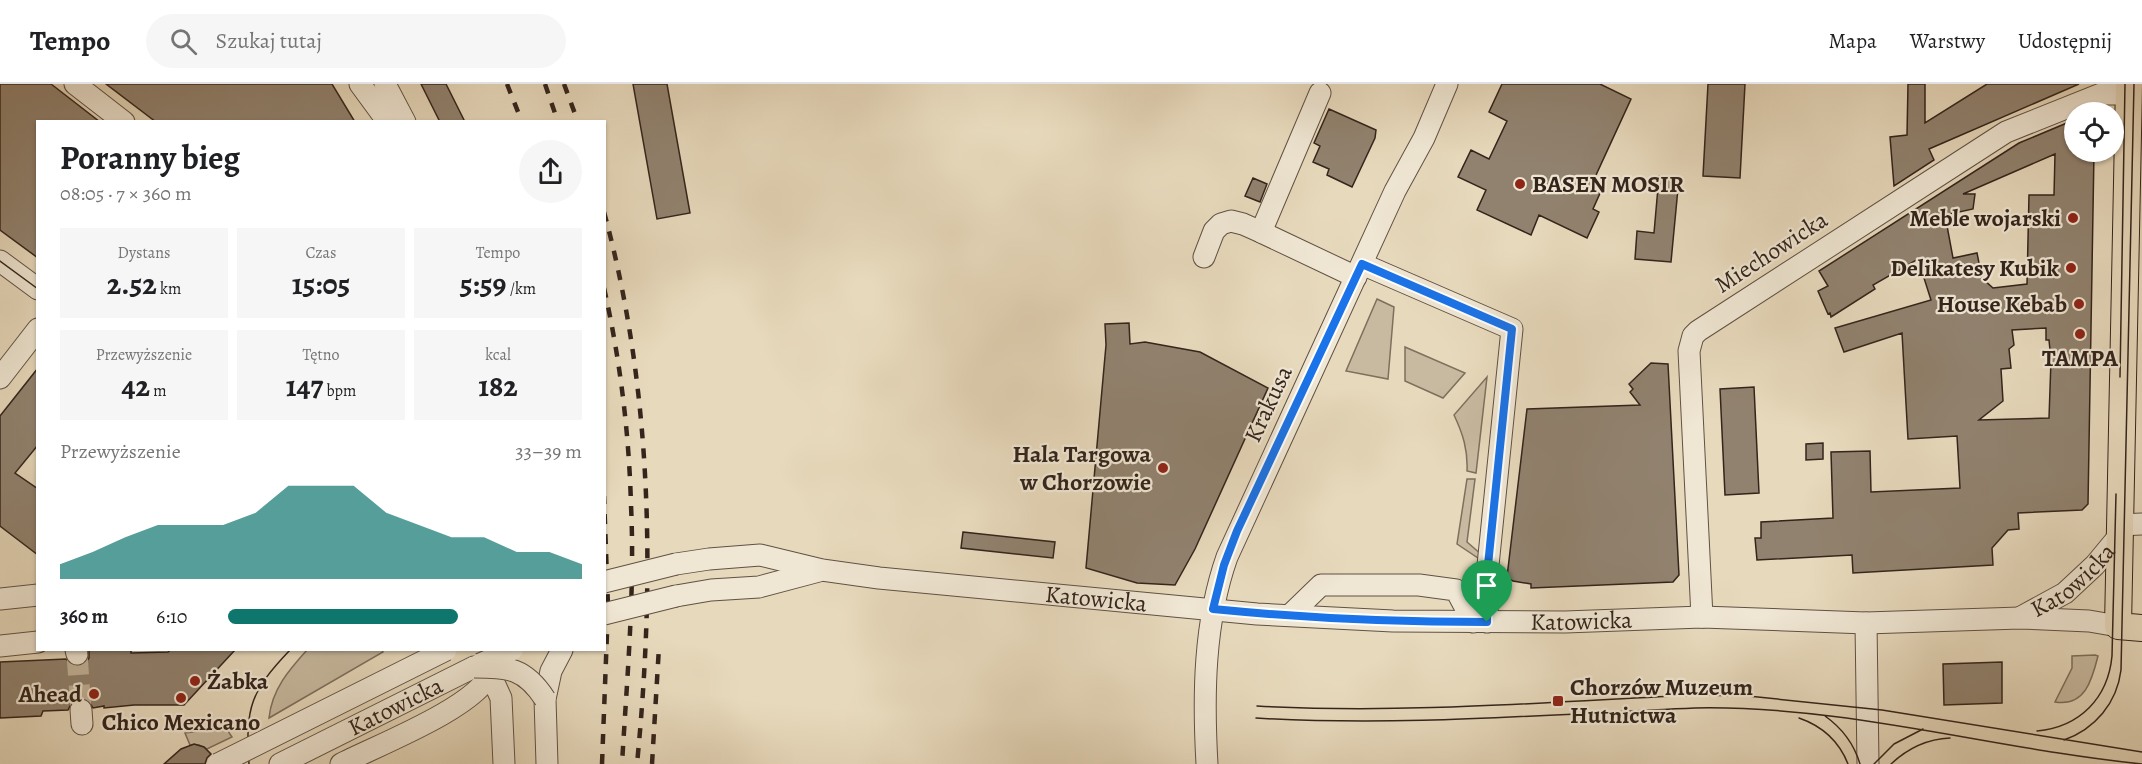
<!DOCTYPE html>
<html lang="pl">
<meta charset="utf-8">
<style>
:root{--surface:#fff;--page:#f6f6f6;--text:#202124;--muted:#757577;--line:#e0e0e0;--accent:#0f766e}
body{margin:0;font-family:Alegreya,serif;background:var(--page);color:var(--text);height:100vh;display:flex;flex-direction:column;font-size:22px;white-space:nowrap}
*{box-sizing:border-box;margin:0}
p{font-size:20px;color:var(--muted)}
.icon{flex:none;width:33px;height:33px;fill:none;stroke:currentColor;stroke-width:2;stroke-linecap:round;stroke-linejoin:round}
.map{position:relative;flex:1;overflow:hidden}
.sheet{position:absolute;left:36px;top:36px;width:570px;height:531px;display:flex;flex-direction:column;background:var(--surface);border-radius:0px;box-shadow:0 2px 4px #0004}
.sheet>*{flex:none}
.buttons{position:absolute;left:2064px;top:18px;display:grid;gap:12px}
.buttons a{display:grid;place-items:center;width:60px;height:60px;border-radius:50%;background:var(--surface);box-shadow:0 2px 4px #0004;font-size:30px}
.pin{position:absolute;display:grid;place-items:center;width:51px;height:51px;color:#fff;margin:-62px -26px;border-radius:50% 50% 50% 0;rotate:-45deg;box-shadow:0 0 6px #0007}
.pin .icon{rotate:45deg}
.round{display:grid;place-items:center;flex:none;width:63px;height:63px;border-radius:32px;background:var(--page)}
.overview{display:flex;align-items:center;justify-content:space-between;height:102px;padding:0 24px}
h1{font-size:33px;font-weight:700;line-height:45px}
.metrics{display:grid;grid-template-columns:repeat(3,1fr);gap:9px;height:102px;padding:6px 24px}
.metrics div{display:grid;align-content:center;border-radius:0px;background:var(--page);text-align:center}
.metrics b{font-size:30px;font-weight:700}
.metrics small{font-size:16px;font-weight:400}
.metrics p{font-size:16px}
.chart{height:168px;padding:12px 24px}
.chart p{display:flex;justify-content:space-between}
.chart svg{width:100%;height:108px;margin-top:6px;fill:var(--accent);opacity:.7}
ul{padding:0 24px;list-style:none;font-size:20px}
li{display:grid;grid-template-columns:96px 72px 1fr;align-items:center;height:45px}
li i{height:15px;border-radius:8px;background:var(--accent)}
header{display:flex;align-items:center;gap:36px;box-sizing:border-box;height:84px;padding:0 30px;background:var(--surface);border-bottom:2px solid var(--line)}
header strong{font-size:28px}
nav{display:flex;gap:33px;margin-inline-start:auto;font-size:21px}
.search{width:420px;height:54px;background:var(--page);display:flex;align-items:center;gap:15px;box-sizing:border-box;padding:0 21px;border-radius:33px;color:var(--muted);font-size:22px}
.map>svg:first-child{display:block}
.green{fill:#c8baa1;stroke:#7e6f5e;stroke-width:1.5}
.building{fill:#91826f;stroke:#33241c;stroke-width:1.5;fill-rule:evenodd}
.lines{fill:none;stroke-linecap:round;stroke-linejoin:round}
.minor-tunnel{stroke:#c3b59c;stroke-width:21;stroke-dasharray:21 10;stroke-linecap:butt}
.minor-casing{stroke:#605144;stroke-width:23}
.major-casing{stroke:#33241c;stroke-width:28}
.minor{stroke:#efe6d3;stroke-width:21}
.major{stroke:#e7d9bc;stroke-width:26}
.tram{stroke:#33241c;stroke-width:1.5}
.rail{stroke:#33241c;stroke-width:4.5;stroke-dasharray:10 10;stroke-linecap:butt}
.minor-bridge-casing{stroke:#605144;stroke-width:23;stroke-linecap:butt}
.minor-bridge{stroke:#efe6d3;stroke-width:21}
.route-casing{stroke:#fff;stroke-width:12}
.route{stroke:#1a73e8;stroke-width:8}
.poi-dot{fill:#8f2418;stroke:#efe6d3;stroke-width:2}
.labels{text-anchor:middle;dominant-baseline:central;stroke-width:4.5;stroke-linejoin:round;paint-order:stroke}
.poi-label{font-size:24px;font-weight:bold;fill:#33241c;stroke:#efe6d3;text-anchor:end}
.street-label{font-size:24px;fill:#33241c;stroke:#efe6d3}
</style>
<header>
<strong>Tempo</strong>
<div class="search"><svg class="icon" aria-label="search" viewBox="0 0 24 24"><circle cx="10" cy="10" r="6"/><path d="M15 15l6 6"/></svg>Szukaj tutaj</div>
<nav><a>Mapa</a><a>Warstwy</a><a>Udostępnij</a></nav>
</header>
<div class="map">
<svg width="2142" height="680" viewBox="0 0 2142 680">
<rect width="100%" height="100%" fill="#e7d9bc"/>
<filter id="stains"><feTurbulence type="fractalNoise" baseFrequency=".00333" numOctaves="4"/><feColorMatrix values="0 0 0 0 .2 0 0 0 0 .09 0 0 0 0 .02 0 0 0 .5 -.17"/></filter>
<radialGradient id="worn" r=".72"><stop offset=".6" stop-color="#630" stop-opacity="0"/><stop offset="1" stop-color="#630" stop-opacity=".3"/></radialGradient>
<path class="green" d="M 1377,215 L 1394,223 L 1388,295 L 1346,287 Z
M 1405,263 L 1465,289 L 1443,314 L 1405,297 Z
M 1487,293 L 1476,389 L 1467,387 C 1468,366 1463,350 1454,331 Z
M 1467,395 L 1475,395 L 1467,458 L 1482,471 L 1481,476 L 1457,460 Z
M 307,566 L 382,566 L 383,568 L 269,634 C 272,605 289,586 307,566 Z
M 2095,571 L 2098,572 C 2092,596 2085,623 2055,618 L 2072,584 L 2072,572 Z
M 220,644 L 228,647 L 232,653 L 207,665 L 199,661 L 190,661 L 185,649 Z"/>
<path class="building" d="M 0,0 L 51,0 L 100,38 L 38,38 L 38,174 L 0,146 Z
M 106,0 L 332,0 L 355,38 L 156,38 Z
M 421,0 L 446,0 L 465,38 L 440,38 Z
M 633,0 L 667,0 L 690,129 L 657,135 Z
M 1502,0 L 1600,0 L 1631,15 L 1591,102 L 1601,107 L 1593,125 L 1599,128 L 1587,154 L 1539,131 L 1531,151 L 1477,126 L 1486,106 L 1458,93 L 1471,66 L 1489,75 L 1507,37 L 1489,28 Z
M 1708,0 L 1745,0 L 1740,94 L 1703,92 Z
M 1908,0 L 1925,0 L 1925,39 L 1987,0 L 2079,0 L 1929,65 L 1934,76 L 1894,102 L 1890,53 L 1907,51 Z
M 1329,25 L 1376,46 L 1375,54 L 1352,103 L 1327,91 L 1329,85 L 1313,78 L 1320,62 L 1314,59 Z
M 2074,36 L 2074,68 L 2094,68 L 2088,420 L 2082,426 L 2018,429 L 2019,445 L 2008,446 L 1992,464 L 1993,481 L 1853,489 L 1852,471 L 1757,476 L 1755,454 L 1761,454 L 1761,438 L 1833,434 L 1831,368 L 1870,367 L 1871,408 L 1960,404 L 1957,352 L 1908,355 L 1902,249 L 1844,268 L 1835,244 L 1931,216 L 1918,175 L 1873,201 L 1875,205 L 1831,233 L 1830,229 L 1828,230 L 1818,207 L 1828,202 L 1819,187 L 2019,59 ZM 2055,70 L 2054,111 L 2029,111 L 2027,200 L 1993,204 L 1982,194 L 1977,169 L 1953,174 L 1945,131 L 1973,125 L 1975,110 L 1963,110 ZM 2046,244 L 2046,256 L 2049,256 L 2051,276 L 2049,334 L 1979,336 L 2003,317 L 2001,285 L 2011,284 L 2009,265 L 2014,261 L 2012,246 Z
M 1659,92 L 1679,94 L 1671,178 L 1635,175 L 1637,147 L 1654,149 Z
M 1253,94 L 1267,100 L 1260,118 L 1245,112 Z
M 1129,239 L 1130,260 L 1145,258 L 1200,268 L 1268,304 L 1195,465 L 1175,501 L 1137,499 L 1086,484 L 1106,261 L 1105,240 Z
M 1651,279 L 1668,280 L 1679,491 L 1673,498 L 1531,504 L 1531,500 L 1513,497 L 1507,493 L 1527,325 L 1640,321 L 1630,308 L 1633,305 L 1629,300 Z
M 38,284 L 38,361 L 15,389 L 38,405 L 38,471 L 0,442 L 0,332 Z
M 1754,303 L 1759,409 L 1725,411 L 1720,305 Z
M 1823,359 L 1823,375 L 1806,376 L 1806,360 Z
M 963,448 L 1055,458 L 1053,474 L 961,464 Z
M 89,566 L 131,566 L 131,569 L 168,568 L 170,566 L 235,566 L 184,621 L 134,621 L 104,624 L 104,622 L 93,624 L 87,615 L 80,613 L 73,616 L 68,626 L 43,627 L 41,632 L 0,634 L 0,578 L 66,575 L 73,582 L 80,582 L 85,580 L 89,574 Z
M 2002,578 L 2002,619 L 1944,621 L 1943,580 Z
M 194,660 L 204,663 L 211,670 L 207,674 L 205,680 L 164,680 L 181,665 Z"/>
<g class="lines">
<path class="minor-tunnel" d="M 77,570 L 81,626"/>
<g class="minor-casing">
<g id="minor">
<path d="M 75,0 L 124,38"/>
<path d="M 360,0 L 382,30 L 403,35"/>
<path d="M 385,0 L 405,38"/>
<path d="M 1261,148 L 1320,9"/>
<path d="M 1204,173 L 1214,147 L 1221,140 L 1231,137 L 1243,140 L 1261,148 L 1356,193"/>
<path d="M 0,177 L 38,205"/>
<path d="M 1362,180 L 1512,245 L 1487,491 L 1487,538"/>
<path d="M 0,294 L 38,245"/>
<path d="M 2119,441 L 2142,440"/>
<path id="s1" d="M 676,480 L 709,475 L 760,471 L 822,486 L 879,494 L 1257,530 L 1393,537 L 1565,538 L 1702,533 L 1866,539 L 2020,534 L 2089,537 L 2118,542"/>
<path d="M 676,512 L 711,506 L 759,503 L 819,487"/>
<path d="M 0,515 L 38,511"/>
<path d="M 1290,531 L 1321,501 L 1419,501 L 1456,506 L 1473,538"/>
<path d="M 1702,533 L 1689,267 L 1693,252 L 1698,247 L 2006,48 L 2101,10 L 2129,10"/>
<path id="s2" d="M 2021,533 L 2065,509 L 2095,481 L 2119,452"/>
<path d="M 1866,539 L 1868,680"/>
<path d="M 0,562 L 38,558"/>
<path d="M 76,566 L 77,570"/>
<path d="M 490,590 L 501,614 L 504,680"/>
<path d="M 81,626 L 82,640"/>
<path id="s3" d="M 280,680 L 474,583"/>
<path d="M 341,680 C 376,662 477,623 490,589 C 493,582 493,573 495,566"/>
<path d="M 547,680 L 545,615 L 551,587 L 562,566"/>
<path d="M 1207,680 C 1203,611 1204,538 1227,473 L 1395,107 L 1424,54 L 1447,0"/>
</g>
</g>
<g class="major-casing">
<path id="major" d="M 2129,0 L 2118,542 L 2142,544"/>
</g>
<use href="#minor" class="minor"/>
<use href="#major" class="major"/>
<path class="tram" d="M 0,177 L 38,205
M 2120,293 L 2125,0
M 1257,622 C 1402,630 1549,618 1695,611 L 1748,612 L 1882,626 L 2142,668
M 1825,632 C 1842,644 1854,660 1860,680
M 1256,634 C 1402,643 1549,630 1695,624 C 1846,621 1993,665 2142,680
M 1799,634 C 1822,642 1839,657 1848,680
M 2037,647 C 2080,643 2108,614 2112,572 L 2116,410
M 2064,656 C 2095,645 2117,619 2121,586 L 2134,0
M 249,680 C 245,623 251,607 290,566
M 1874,680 L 1894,660 L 1923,645
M 1891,680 C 1908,664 1927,655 1950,654"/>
<path class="rail" d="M 507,0 L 522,38
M 545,0 L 558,38
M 564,0 L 578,38
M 604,128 C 653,308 655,496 637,680
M 604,204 C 620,275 629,348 631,421 C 635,507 627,594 622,680
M 602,680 L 608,523 L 604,412
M 652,680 L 659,563"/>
<g class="minor-bridge-casing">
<path id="minor-bridge" d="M 604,498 L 676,480
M 604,530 L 676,512
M 480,580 L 512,566
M 474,583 C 509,583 525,584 545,615
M 218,680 L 446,566"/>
</g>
<use href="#minor-bridge" class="minor-bridge"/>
</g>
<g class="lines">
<g class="route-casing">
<path id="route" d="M 1362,180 L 1512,245 L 1487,491 L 1487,538 C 1396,538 1304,534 1213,525 L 1224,481 L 1237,447 Z"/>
</g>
<use href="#route" class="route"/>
</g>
<g class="poi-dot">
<circle cx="1520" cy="100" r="6"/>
<circle cx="2073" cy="134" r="6"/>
<circle cx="2071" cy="184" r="6"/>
<circle cx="2079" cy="220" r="6"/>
<circle cx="2080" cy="250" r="6"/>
<circle cx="1163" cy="384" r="6"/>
<circle cx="195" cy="597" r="6"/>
<circle cx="94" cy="610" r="6"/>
<circle cx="181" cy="614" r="6"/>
<rect x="1552" y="611" width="12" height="12" rx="3"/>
</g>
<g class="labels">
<g class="poi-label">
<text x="1532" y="100" text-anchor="start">BASEN MOSIR</text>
<text x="2061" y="134">Meble wojarski</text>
<text x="2059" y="184">Delikatesy Kubik</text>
<text x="2067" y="220">House Kebab</text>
<text x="2080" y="274" text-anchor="middle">TAMPA</text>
<text x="1151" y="370">Hala Targowa<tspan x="1151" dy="28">w Chorzowie</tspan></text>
<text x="207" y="597" text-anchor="start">Żabka</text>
<text x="1570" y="603" text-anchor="start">Chorzów Muzeum<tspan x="1570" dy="28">Hutnictwa</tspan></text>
<text x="82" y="610">Ahead</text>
<text x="181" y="638" text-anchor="middle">Chico Mexicano</text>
</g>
<g class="street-label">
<text transform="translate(1771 168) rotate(-33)">Miechowicka</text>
<text transform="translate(1268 320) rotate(-65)">Krakusa</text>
<text stroke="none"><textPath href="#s2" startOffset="64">Katowicka</textPath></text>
<text stroke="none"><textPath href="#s1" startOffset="424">Katowicka</textPath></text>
<text stroke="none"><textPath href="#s1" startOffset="910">Katowicka</textPath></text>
<text stroke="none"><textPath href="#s3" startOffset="129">Katowicka</textPath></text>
</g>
</g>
<rect width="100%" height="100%" filter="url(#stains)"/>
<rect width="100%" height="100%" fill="url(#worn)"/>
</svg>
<div class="buttons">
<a><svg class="icon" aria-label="locate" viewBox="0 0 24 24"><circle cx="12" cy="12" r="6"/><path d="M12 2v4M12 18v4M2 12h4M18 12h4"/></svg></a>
</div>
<div class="pin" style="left:1487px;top:538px;background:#1e9e55"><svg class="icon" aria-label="arrive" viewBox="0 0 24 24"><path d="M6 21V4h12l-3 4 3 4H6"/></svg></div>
<section class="sheet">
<div class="overview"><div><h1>Poranny bieg</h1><p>08:05 · 7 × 360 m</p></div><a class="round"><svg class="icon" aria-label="share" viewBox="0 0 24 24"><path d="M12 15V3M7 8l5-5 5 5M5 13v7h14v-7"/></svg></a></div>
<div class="metrics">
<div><p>Dystans</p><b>2.52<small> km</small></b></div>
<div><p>Czas</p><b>15:05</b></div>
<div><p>Tempo</p><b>5:59<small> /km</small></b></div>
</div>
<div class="metrics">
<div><p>Przewyższenie</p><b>42<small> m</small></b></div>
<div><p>Tętno</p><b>147<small> bpm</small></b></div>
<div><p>kcal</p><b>182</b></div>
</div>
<div class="chart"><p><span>Przewyższenie</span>33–39 m</p>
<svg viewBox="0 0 160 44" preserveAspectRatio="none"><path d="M0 44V38L10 33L20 27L30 22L40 22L50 22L60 17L70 6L80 6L90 6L100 17L110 22L120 27L130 27L140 33L150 33L160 38V44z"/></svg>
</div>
<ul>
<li><b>360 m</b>6:10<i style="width:65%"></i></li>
</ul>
</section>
</div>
